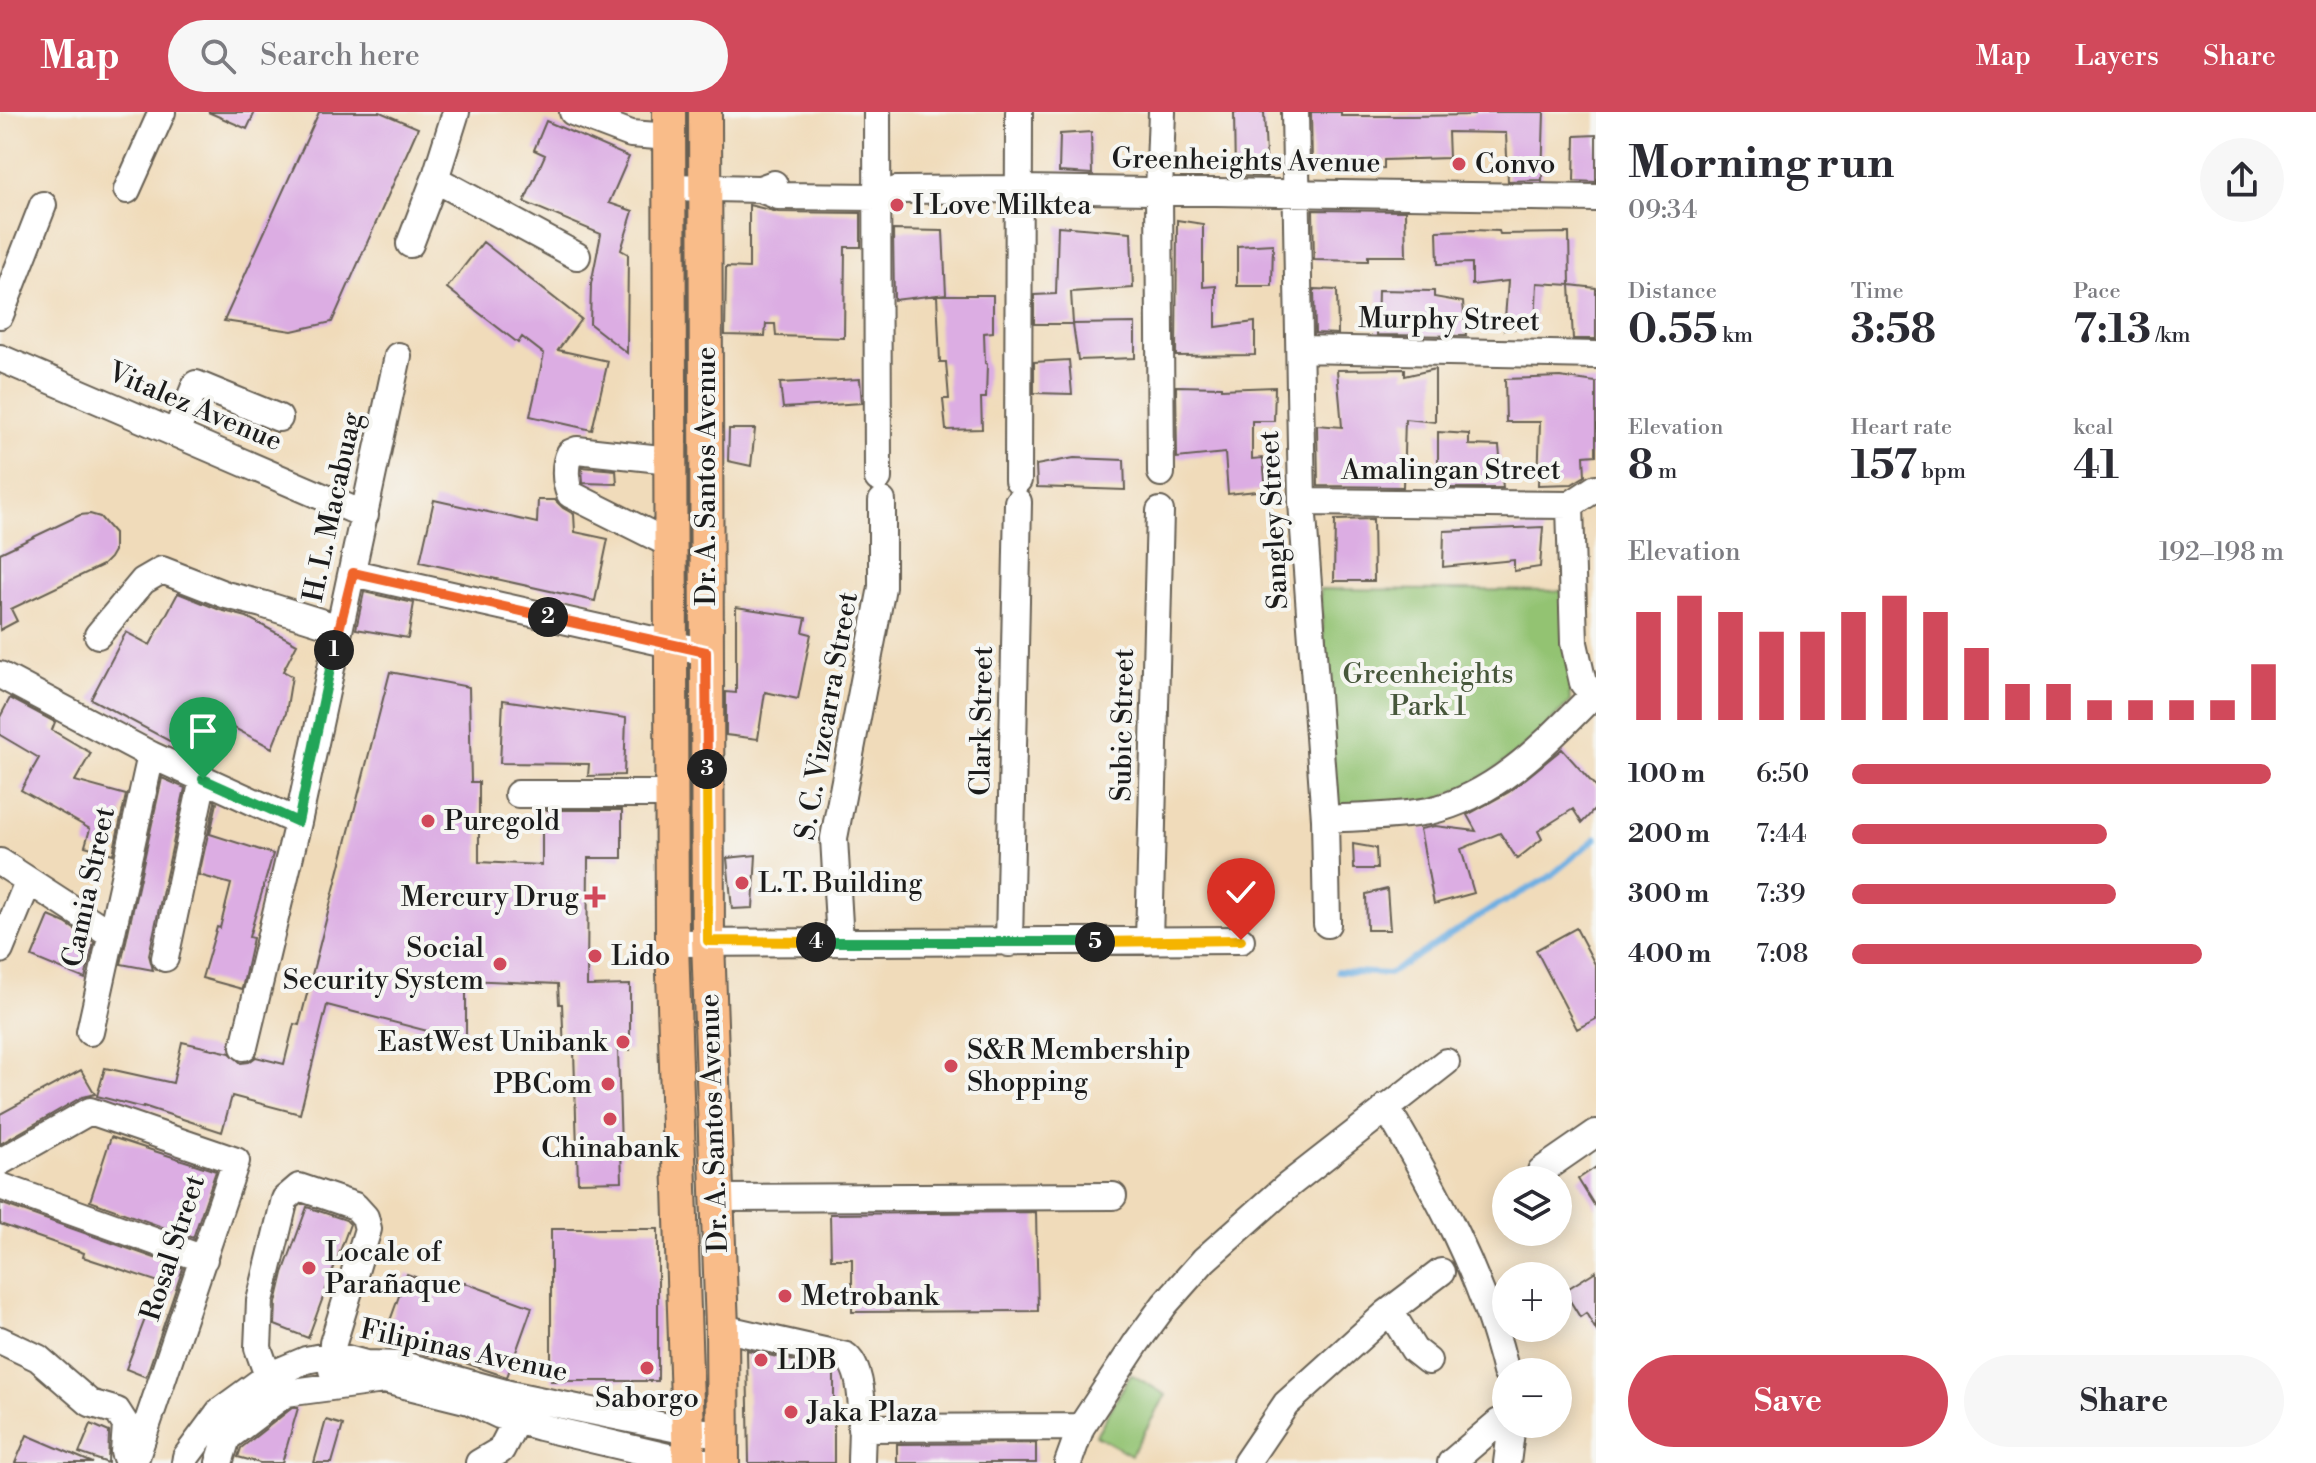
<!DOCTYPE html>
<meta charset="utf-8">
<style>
:root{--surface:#fff;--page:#f7f7f7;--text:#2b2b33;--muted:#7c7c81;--accent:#d1495b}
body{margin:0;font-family:"Libre Bodoni",serif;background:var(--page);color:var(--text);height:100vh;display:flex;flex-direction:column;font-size:30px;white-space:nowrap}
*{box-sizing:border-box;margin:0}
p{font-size:26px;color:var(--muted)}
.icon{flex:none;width:44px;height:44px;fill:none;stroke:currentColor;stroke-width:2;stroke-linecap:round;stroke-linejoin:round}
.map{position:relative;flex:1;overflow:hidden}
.side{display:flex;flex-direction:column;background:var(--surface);width:720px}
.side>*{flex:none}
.buttons{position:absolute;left:1492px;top:1054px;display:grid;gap:16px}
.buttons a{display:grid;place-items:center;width:80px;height:80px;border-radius:50%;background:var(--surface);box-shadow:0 4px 20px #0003;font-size:40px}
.pin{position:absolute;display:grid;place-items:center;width:68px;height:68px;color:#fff;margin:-82px -34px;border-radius:50% 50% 50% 0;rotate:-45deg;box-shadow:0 0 8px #0007}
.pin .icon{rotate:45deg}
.km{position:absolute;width:40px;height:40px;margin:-20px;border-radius:50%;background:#222;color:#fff;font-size:22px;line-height:40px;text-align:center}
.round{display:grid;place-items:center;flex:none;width:84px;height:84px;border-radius:42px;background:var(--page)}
.head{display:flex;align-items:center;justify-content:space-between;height:136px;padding:0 32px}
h1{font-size:44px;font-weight:700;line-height:60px}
.metrics{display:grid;grid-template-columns:repeat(3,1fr);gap:12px;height:136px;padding:8px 32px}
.metrics div{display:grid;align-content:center}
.metrics b{font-size:40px;font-weight:700}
.metrics small{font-size:22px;font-weight:400}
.metrics p{font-size:22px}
.chart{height:224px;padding:16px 32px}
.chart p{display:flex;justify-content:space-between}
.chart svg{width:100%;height:144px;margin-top:8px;stroke:var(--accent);stroke-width:6}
.cta{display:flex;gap:16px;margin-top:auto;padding:16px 32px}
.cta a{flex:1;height:92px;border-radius:48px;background:var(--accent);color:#fff;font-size:32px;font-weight:700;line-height:92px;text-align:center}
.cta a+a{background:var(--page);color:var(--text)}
ul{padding:0 32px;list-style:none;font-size:26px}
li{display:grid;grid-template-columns:128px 96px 1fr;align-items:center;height:60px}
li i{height:20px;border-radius:10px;background:var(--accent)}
header{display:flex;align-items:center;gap:48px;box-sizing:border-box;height:112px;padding:0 40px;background:var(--accent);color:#fff}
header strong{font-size:38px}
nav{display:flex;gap:44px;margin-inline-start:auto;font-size:28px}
.search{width:560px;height:72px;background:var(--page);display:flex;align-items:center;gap:20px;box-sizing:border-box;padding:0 28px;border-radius:44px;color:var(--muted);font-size:30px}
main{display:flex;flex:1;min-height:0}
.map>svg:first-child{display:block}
.green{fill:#93c372;stroke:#587047;stroke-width:2}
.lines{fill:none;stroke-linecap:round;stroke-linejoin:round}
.stream{stroke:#6eafe2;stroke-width:6}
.building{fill:#dcade3}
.minor-casing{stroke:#665f53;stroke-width:30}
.major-casing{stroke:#665f53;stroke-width:36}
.minor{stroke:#fff;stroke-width:26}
.major{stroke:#f9bc89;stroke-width:32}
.split-1-casing{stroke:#fff;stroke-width:16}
.split-2-casing{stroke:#fff;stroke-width:16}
.split-3-casing{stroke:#fff;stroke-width:16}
.split-4-casing{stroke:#fff;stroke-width:16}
.split-5-casing{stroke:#fff;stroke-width:16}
.split-6-casing{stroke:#fff;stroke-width:16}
.split-1{stroke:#22a559;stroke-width:10}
.split-2{stroke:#f0652b;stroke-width:10}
.split-3{stroke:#f0652b;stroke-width:10}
.split-4{stroke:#f5b400;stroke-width:10}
.split-5{stroke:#22a559;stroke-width:10}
.split-6{stroke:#f5b400;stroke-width:10}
.poi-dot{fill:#d1495b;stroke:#f6f6f2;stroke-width:3}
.labels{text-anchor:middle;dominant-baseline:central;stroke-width:8;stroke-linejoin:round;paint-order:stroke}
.street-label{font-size:28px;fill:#1c1c1c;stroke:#f6f6f2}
.poi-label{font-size:28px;fill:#1c1c1c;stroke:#f6f6f2;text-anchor:start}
.park-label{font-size:28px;fill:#46563a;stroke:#f6f6f2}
</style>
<header>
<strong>Map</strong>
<div class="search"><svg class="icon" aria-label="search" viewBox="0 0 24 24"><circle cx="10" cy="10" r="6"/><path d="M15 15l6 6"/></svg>Search here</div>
<nav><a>Map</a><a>Layers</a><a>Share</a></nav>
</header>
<main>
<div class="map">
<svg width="1596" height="1351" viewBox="0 0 1596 1351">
<rect width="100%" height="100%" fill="#f6f6f2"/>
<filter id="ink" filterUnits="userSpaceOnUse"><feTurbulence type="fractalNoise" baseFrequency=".0125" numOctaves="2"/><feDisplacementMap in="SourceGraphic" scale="16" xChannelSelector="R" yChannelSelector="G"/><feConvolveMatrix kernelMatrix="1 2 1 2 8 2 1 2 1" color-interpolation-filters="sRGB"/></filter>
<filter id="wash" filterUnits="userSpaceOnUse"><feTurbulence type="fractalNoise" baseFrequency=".006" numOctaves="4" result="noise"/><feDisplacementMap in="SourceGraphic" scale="32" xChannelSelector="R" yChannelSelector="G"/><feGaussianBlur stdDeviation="1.8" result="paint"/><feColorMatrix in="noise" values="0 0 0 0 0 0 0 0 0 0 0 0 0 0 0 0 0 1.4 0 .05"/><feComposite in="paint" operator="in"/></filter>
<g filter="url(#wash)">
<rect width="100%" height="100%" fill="#f0dbba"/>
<path class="green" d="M 1320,477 L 1565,479 L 1570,590 C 1530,632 1485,673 1428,689 C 1404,695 1361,693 1335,694 Z
M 1131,1262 L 1166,1283 L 1131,1343 L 1096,1323 Z"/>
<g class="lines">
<path class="stream" d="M 1338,859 L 1389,862 L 1491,797 L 1548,766 L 1596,726"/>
</g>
<g id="blocks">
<path class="building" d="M 208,0 L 255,0 L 247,17 Z
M 319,0 L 380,0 L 418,16 L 332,210 L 292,219 L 224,209 Z
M 1234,0 L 1264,0 L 1267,65 L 1235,64 Z
M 1311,0 L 1341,0 L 1341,4 L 1412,4 L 1474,3 L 1474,0 L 1544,0 L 1542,68 L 1508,69 L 1506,21 L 1448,20 L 1449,46 L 1384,48 L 1384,56 L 1358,57 L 1358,53 L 1312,52 Z
M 546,9 L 629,45 L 609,91 L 633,99 L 621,138 L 628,142 L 627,241 L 590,212 L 591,172 L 601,122 L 524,90 L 545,43 L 534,38 Z
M 1091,20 L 1092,62 L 1059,60 L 1060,22 Z
M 1596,23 L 1596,70 L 1574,69 L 1575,24 Z
M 749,93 L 778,100 L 861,101 L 861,135 L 845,135 L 844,226 L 776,224 L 775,212 L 766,212 L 765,224 L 725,223 L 726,155 L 749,156 Z
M 1313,98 L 1405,99 L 1406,144 L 1368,144 L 1368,149 L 1314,148 Z
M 1177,108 L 1203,112 L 1203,175 L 1216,174 L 1216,215 L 1255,210 L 1255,243 L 1176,244 Z
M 1058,114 L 1131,120 L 1133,176 L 1071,180 L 1073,212 L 1034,212 L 1034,183 L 1056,182 Z
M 893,118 L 943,119 L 946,182 L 894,188 Z
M 1472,118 L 1499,119 L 1500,122 L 1569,121 L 1570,173 L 1537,171 L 1535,213 L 1504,218 L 1508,169 L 1472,173 L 1472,151 L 1438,152 L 1437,119 Z
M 483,130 L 581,207 L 558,238 L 608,249 L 592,318 L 530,304 L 544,242 L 522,225 L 518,231 L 447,176 Z
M 1273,132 L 1272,174 L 1237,174 L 1237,134 Z
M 1570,173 L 1596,176 L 1596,227 L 1573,227 Z
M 1314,177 L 1337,178 L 1338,222 L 1315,221 Z
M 1378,178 L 1434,179 L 1434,185 L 1463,190 L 1466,224 L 1377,223 Z
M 937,183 L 993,183 L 993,220 L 984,221 L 985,251 L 987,252 L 986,286 L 981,286 L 982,317 L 946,318 L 943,287 L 949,287 L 946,250 L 940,250 Z
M 1135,211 L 1135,246 L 1078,248 L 1073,212 Z
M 1069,248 L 1072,282 L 1034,281 L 1034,250 Z
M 1405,257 L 1405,264 L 1435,257 L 1435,310 L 1405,307 L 1403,375 L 1318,374 L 1317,313 L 1342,315 L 1337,258 Z
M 1560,265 L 1596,270 L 1596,343 L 1584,344 L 1585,364 L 1572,372 L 1538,373 L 1540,310 L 1506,310 L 1505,267 Z
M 860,267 L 862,291 L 783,296 L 780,271 Z
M 1176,274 L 1221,275 L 1221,277 L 1275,275 L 1274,309 L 1252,309 L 1252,347 L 1263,346 L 1266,378 L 1228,382 L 1225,341 L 1177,346 Z
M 729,317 L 755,317 L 751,354 L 728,349 Z
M 1438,320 L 1469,322 L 1469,333 L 1499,334 L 1503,376 L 1438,376 Z
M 1074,346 L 1124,348 L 1125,378 L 1037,375 L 1036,353 Z
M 582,355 L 616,358 L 617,372 L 583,371 Z
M 434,388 L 537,411 L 538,388 L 555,388 L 563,396 L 574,402 L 575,420 L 608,427 L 595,489 L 420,450 Z
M 90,402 L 100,405 L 114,421 L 114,439 L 110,446 L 103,453 L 11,497 L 17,509 L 0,518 L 0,441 L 80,403 Z
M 1373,407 L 1374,469 L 1334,469 L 1335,408 Z
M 1543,415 L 1540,455 L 1514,459 L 1514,448 L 1443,455 L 1444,419 Z
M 364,480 L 414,491 L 408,526 L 356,517 Z
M 178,481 L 220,498 L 247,505 L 297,532 L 283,559 L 292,564 L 286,601 L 272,636 L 193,594 L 173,631 L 91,587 L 126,520 L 150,533 Z
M 736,495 L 806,506 L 803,520 L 811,522 L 798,587 L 765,580 L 758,627 L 726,623 L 726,580 L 736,581 Z
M 390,560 L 469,575 L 471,670 L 479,670 L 479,750 L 542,753 L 542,698 L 622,698 L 622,746 L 588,746 L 587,874 L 630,873 L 630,938 L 618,938 L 622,1069 L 578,1070 L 574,939 L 564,940 L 562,892 L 559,892 L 558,872 L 466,868 L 466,929 L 327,893 L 300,1002 L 232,984 L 222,1020 L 143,994 L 143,996 L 97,984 L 105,956 L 173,971 L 182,930 L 230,941 L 241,951 L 249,950 L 256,945 L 284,952 L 294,912 L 299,913 Z
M 10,586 L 55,610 L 52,618 L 91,641 L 75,669 L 126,683 L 113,742 L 85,734 L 90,717 L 21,678 L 39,646 L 0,623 L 0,605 Z
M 503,588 L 626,606 L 624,663 L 588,664 L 589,652 L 500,651 Z
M 1562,637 L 1596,675 L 1596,696 L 1582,711 L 1573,697 L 1538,719 L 1542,727 L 1517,747 L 1500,721 L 1461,737 L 1474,781 L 1434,792 L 1420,717 L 1435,714 L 1476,719 L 1467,703 L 1509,680 Z
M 162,666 L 185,676 L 149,843 L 153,858 L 121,852 Z
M 215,690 L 217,691 L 210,722 L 273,742 L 249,825 L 253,826 L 242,877 L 202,866 L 217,815 L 220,816 L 231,772 L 199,763 Z
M 1353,732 L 1376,736 L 1377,757 L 1354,757 Z
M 756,743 L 753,796 L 732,797 L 727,746 Z
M 1387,777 L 1390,818 L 1367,818 L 1366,782 Z
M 49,804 L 65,811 L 94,830 L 85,867 L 32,845 Z
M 1576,816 L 1596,854 L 1596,907 L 1577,917 L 1536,838 Z
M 81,958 L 95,982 L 82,985 L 0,1032 L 0,1002 Z
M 111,1025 L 216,1059 L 193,1126 L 90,1089 Z
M 1596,1055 L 1596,1096 L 1578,1067 Z
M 0,1091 L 183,1156 L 146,1265 L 126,1257 L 159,1170 L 83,1145 L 84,1141 L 0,1112 Z
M 307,1095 L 346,1108 L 350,1112 L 308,1226 L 275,1213 L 276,1191 L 283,1161 Z
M 1036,1100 L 1038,1199 L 852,1200 L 852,1147 L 831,1147 L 830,1102 Z
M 551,1117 L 658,1117 L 658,1269 L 551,1269 Z
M 1596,1159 L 1596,1218 L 1586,1201 L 1580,1205 L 1564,1179 Z
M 407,1162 L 453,1179 L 457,1168 L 532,1195 L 507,1265 L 429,1239 L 428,1243 L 383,1228 Z
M 747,1238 L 834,1258 L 834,1351 L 749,1351 Z
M 292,1296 L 298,1296 L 282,1351 L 260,1351 L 238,1345 L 241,1336 Z
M 326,1308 L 343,1313 L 332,1351 L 314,1351 Z
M 91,1312 L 109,1320 L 108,1351 L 79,1341 Z
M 27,1323 L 93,1351 L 15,1351 Z
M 1036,1331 L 1036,1351 L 897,1351 L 897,1332 Z"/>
</g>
</g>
<g filter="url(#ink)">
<use href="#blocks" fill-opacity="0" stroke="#665f53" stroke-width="2"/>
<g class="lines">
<g class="minor-casing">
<path id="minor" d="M 573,0 L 631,22 L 670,25
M 877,0 L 878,366
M 1295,0 L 1302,390 L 1325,707 L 1327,812
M 435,67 L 577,144
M 669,75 L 760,77 L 774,72
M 760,77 L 778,84 L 878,85 L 896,78 L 1020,77 L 1596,86
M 127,78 L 162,0
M 410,132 L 435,67 L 456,0
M 0,203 L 43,93
M 1300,237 L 1596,243
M 0,246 L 365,403
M 176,321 L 196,272 L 279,306
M 670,348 L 577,338 L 570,341 C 564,353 565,370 570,382 L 670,432
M 1161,361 L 1159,80 L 1162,0
M 1018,368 L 1019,0
M 1302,390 L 1570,393 L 1596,376
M 1570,393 L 1574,531 L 1583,571 L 1596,584
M 353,461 L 706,540
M 98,523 L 143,469 L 162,458 L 226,483 L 262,492 L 339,516
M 0,563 L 151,643 L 298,710
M 518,682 L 671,682
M 1325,707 C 1359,705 1395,705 1429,699 C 1498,684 1548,628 1596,580
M 0,750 L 111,822
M 1149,829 L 1160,399
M 840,830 L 834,726 L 882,475 L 882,389
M 672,831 L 1241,828
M 1009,831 L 1018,390
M 0,838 L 28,770
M 165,846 L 203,667
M 90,920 L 151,643
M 244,935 L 298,710 L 398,244
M 1386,995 C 1436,1079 1483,1164 1506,1260
M 0,1050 L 90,999 L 236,1049 L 134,1351
M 1541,1059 L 1596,1021
M 0,1074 L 204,1147
M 717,1086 L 1113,1084
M 1390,1199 L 1414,1238 L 1428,1249
M 722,1216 L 846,1244 C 868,1262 861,1324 861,1351
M 0,1228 L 38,1246 L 90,1291 L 117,1299 L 126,1313 L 124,1340 L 128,1351
M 268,1264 L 258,1236 L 260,1189 L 285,1087 L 299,1075 L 355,1094 L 365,1105 L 368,1117 L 333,1231 L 332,1258
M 861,1316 L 1081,1315
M 185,1351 L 186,1345 L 220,1299 L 268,1264 L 306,1248 L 332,1243 L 366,1252 L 403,1253 L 509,1282 L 688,1319 L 723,1321
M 219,1351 L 227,1326 L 286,1281 L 384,1268 L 469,1289 L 499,1303 L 540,1315 L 689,1350 L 723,1350
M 479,1351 L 501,1338 L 516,1309
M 1068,1351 L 1081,1315 L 1137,1230 L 1165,1192 L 1204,1148 L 1286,1075 L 1446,950
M 1246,1351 L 1286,1292 L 1387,1201 L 1441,1160
M 1451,1351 L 1499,1310
M 1507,1351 L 1512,1312"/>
</g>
<g class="major-casing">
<path id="major" d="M 669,0 L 672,831 L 689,1351
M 705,0 L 708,829 L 722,1216 L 723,1351"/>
</g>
<use href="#minor" class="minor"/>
<use href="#major" class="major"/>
</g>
</g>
<g class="lines" filter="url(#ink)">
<g class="split-1-casing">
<path id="split-1" d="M 203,667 L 298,710 L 334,538"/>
</g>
<g class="split-2-casing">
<path id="split-2" d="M 334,538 L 353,461 L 548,505"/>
</g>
<g class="split-3-casing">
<path id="split-3" d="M 548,505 L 706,540 L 707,657"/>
</g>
<g class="split-4-casing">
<path id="split-4" d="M 707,657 L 708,829 L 816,830"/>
</g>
<g class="split-5-casing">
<path id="split-5" d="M 816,830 L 1095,830"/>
</g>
<g class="split-6-casing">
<path id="split-6" d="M 1095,830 L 1241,828"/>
</g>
<use href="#split-1" class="split-1"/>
<use href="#split-2" class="split-2"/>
<use href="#split-3" class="split-3"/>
<use href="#split-4" class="split-4"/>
<use href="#split-5" class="split-5"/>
<use href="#split-6" class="split-6"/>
</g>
<g class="poi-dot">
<circle cx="1459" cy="52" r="8"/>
<circle cx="897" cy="93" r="8"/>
<circle cx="428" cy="709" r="8"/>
<circle cx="742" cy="771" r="8"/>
<path d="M591 773h8v8h8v8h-8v8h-8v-8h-8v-8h8z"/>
<circle cx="595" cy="844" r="8"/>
<circle cx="500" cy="852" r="8"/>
<circle cx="623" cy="930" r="8"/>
<circle cx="951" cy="954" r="8"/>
<circle cx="608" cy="972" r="8"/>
<circle cx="610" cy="1007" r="8"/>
<circle cx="309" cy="1156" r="8"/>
<circle cx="785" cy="1184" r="8"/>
<circle cx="761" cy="1248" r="8"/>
<circle cx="647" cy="1256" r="8"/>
<circle cx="791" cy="1300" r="8"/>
</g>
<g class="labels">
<g class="street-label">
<text transform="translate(1246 49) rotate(1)">Greenheights Avenue</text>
<text transform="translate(1449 208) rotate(1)">Murphy Street</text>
<text transform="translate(195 295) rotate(23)">Vitalez Avenue</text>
<text x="1451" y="358">Amalingan Street</text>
<text transform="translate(706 364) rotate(-90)">Dr. A. Santos Avenue</text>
<text transform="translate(333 395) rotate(-78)">H. L. Macabuag</text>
<text transform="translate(1274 408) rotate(-93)">Sangley Street</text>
<text transform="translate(827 604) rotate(-80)">S. C. Vizcarra Street</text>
<text transform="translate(982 609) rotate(-89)">Clark Street</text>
<text transform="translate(1123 613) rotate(-89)">Subic Street</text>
<text transform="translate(89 775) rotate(-78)">Camia Street</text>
<text transform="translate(714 1011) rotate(-92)">Dr. A. Santos Avenue</text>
<text transform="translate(173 1136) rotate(-72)">Rosal Street</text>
<text transform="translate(464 1239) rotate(12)">Filipinas Avenue</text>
</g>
<g class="poi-label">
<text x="1475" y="52">Convo</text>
<text x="913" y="93">I Love Milktea</text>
<text x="444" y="709">Puregold</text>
<text x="758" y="771">L.T. Building</text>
<text x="579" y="785" text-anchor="end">Mercury Drug</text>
<text x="484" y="836" text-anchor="end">Social<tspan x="484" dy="32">Security System</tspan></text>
<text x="611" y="844">Lido</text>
<text x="607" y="930" text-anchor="end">EastWest Unibank</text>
<text x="967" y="938">S&amp;R Membership<tspan x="967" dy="32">Shopping</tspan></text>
<text x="592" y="972" text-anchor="end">PBCom</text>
<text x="610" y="1036" text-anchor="middle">Chinabank</text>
<text x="325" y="1140">Locale of<tspan x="325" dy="32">Parañaque</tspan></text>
<text x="801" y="1184">Metrobank</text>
<text x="777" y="1248">LDB</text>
<text x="647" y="1286" text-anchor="middle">Saborgo</text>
<text x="807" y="1300">Jaka Plaza</text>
</g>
<g class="park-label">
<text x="1428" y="562">Greenheights<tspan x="1428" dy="32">Park 1</tspan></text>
</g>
</g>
</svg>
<div class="buttons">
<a><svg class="icon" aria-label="layers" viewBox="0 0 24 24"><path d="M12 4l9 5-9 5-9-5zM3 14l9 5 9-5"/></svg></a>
<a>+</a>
<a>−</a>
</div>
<div class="pin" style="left:203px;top:667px;background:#1e9e55"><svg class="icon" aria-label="arrive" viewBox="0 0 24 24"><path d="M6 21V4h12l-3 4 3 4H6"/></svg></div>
<div class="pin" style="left:1241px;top:828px;background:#d93025"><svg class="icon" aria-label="check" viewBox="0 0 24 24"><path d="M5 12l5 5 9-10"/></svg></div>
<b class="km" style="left:334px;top:538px">1</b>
<b class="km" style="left:548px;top:505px">2</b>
<b class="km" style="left:707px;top:657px">3</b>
<b class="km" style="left:816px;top:830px">4</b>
<b class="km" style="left:1095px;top:830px">5</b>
</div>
<section class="side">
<div class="head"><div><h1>Morning run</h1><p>09:34</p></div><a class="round"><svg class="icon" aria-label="share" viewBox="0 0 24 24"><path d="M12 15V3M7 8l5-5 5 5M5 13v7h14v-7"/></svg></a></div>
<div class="metrics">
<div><p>Distance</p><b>0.55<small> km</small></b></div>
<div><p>Time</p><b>3:58</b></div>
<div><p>Pace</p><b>7:13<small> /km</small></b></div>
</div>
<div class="metrics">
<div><p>Elevation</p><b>8<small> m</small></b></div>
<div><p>Heart rate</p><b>157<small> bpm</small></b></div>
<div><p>kcal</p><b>41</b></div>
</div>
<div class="chart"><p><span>Elevation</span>192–198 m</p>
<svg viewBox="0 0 160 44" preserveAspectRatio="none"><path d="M5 44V11M15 44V6M25 44V11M35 44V17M45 44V17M55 44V11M65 44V6M75 44V11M85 44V22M95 44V33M105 44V33M115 44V38M125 44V38M135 44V38M145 44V38M155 44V27"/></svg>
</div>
<ul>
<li><b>100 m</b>6:50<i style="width:97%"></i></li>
<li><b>200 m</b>7:44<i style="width:59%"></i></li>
<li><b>300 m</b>7:39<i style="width:61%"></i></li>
<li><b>400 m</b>7:08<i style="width:81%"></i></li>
</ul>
<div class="cta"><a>Save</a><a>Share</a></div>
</section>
</main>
